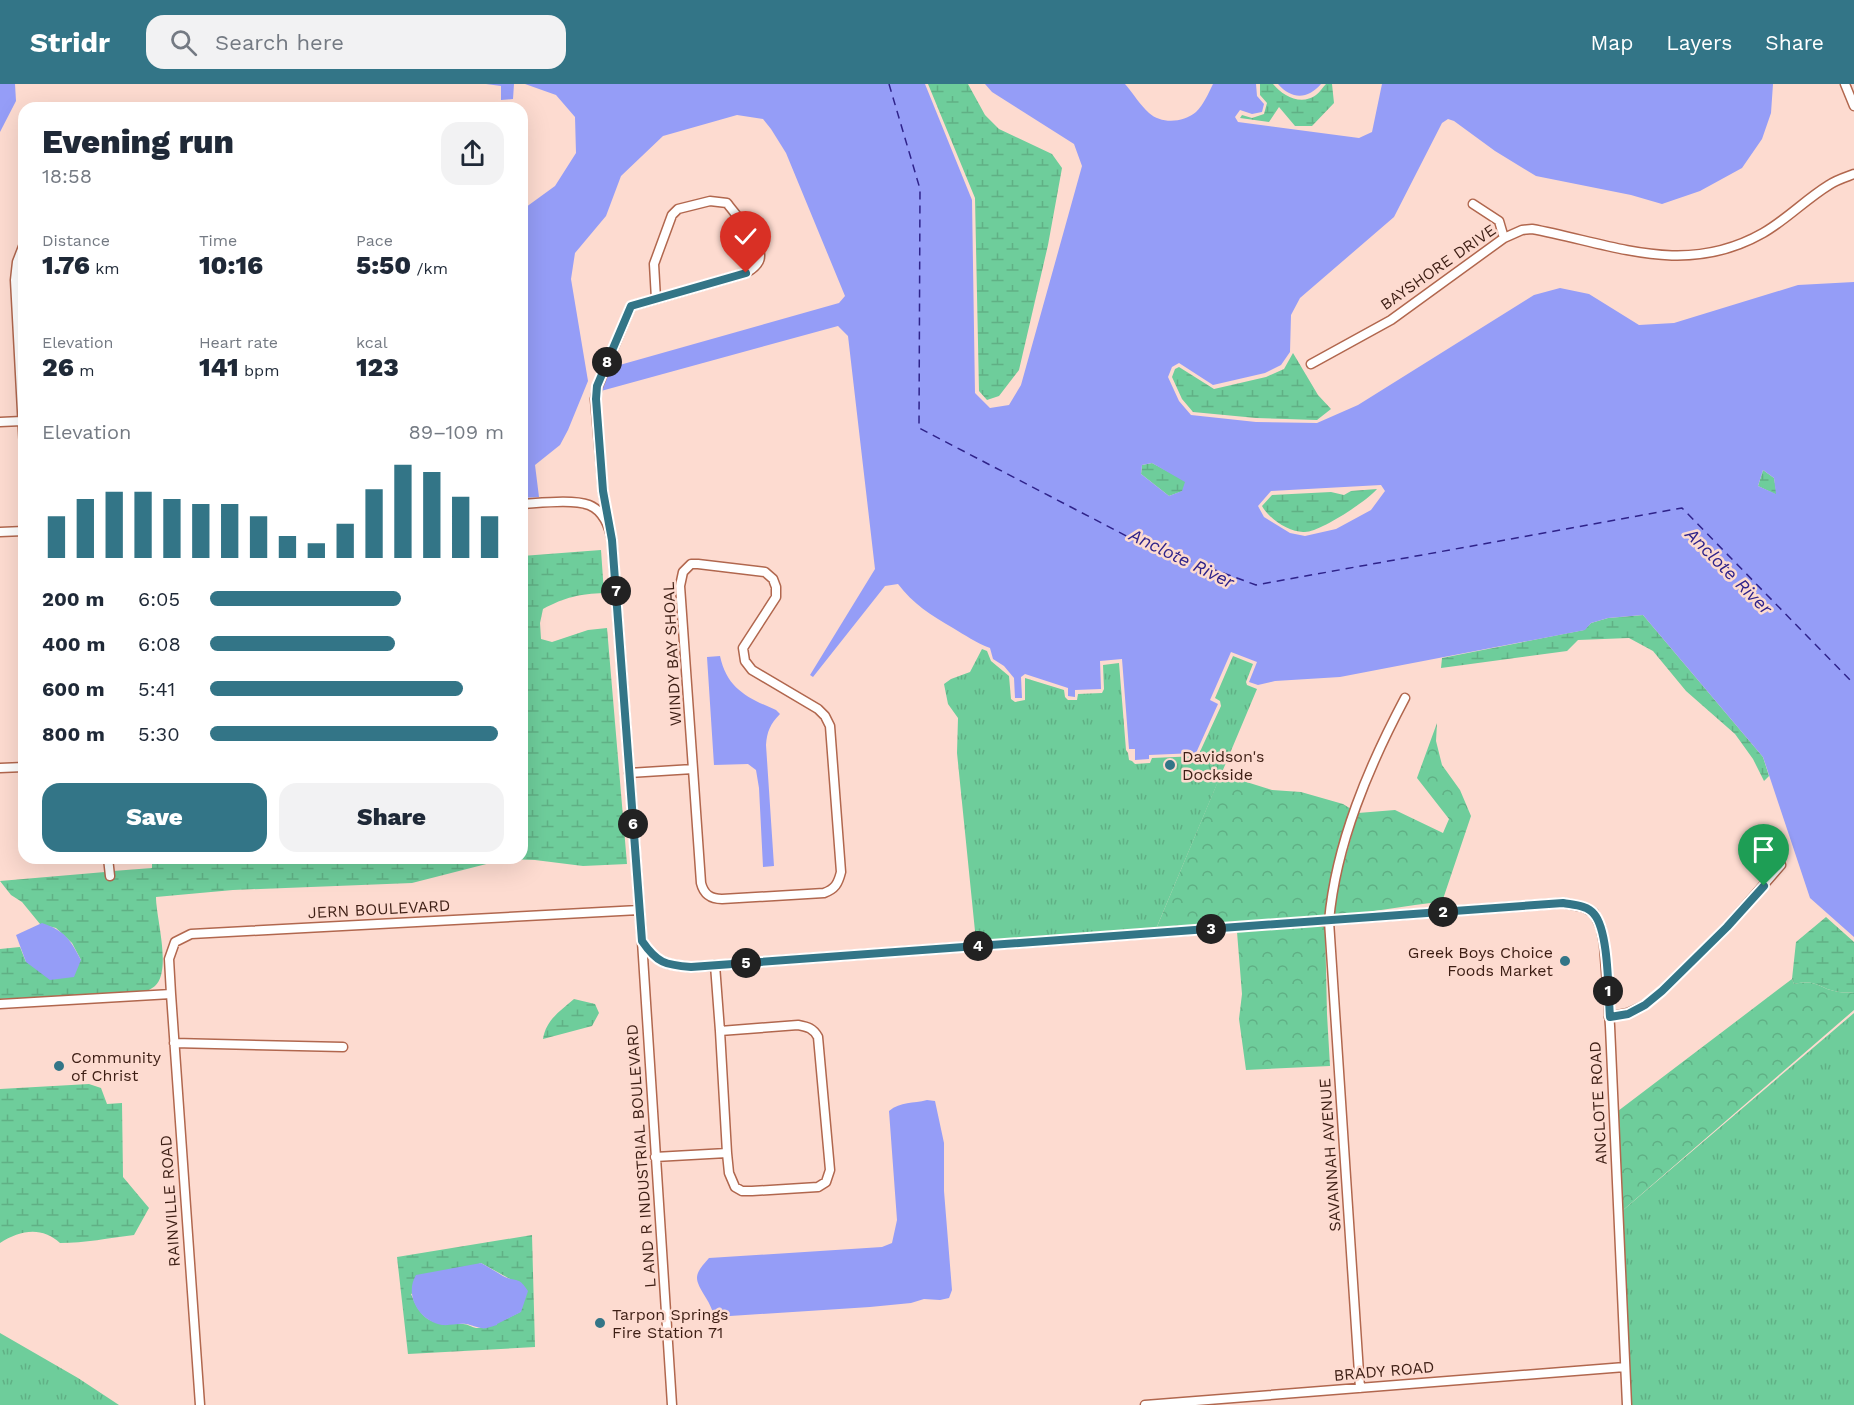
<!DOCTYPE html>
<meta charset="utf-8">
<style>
:root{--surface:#fff;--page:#f2f2f3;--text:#1f2937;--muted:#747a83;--accent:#337587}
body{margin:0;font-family:"Work Sans",sans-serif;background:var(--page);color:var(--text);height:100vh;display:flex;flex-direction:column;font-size:22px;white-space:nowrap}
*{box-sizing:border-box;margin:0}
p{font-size:20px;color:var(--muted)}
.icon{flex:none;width:33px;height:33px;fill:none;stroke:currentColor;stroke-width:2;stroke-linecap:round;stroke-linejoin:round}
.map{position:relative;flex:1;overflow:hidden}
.panel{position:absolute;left:18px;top:18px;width:510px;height:762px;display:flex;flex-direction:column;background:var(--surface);border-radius:18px;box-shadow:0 6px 24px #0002}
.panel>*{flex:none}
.pin{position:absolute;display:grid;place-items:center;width:51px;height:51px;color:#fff;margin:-62px -26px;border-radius:50% 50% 50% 0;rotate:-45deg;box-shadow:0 0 6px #0007}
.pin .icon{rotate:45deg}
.km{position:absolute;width:30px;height:30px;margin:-15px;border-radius:50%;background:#222;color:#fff;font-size:16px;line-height:30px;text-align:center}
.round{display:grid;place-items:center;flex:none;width:63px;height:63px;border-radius:18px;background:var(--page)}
.overview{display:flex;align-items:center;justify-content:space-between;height:102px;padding:0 24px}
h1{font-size:33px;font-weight:800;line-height:45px}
.metrics{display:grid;grid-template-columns:repeat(3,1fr);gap:9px;height:102px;padding:6px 24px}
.metrics div{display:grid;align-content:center}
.metrics b{font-size:26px;font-weight:800}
.metrics small{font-size:16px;font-weight:400}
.metrics p{font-size:16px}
.chart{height:168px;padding:12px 24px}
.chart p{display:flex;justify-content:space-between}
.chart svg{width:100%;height:108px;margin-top:6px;stroke:var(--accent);stroke-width:6}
.primary-button{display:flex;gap:12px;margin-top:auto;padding:12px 24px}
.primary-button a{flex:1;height:69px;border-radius:18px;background:var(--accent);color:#fff;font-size:24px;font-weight:800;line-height:69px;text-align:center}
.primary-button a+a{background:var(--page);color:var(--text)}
ul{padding:0 24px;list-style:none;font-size:20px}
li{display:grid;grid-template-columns:96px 72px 1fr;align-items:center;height:45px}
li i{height:15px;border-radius:8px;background:var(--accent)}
header{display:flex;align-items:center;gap:36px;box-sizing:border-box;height:84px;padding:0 30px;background:var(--accent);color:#fff}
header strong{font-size:28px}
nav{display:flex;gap:33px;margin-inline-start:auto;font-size:21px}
.search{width:420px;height:54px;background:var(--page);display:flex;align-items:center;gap:15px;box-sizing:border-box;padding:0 21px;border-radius:18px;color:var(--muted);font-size:22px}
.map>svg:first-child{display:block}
.grass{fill:url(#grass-tufts)}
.forest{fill:url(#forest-crowns)}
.wetland{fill:url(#wetland-marsh);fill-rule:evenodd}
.water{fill:#959df7;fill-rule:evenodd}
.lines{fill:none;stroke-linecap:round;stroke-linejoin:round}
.ferry{stroke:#2f238a;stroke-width:1.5;stroke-dasharray:8 6;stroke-linecap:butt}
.minor-casing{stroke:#b1674e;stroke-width:11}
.minor{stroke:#fff;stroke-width:8}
.route-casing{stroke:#fff;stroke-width:12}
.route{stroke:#337587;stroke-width:8}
.poi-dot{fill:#337587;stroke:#fddbd0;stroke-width:2}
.labels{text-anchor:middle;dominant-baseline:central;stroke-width:5;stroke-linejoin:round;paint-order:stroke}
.street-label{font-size:16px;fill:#3d1e14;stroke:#fddbd0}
.poi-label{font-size:16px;fill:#3d1e14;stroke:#fddbd0;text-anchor:start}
.water-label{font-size:18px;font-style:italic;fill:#2f238a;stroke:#fddbd0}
</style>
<header>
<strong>Stridr</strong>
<div class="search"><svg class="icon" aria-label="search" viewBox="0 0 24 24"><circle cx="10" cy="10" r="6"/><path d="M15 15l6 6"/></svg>Search here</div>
<nav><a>Map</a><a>Layers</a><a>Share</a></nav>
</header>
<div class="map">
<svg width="1854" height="1321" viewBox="0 0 1854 1321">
<defs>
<pattern id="grass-tufts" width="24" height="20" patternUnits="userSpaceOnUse" patternTransform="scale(1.5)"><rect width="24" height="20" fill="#6ecd9b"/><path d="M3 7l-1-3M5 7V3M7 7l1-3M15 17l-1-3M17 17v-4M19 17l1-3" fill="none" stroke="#60b085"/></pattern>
<pattern id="forest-crowns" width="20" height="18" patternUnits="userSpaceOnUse" patternTransform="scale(1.5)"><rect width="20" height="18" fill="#6ecd9b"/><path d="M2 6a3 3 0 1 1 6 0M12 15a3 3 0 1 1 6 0" fill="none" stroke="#60b085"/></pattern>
<pattern id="wetland-marsh" width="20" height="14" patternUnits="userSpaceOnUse" patternTransform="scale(1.5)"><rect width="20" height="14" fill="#6ecd9b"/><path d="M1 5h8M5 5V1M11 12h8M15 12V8" fill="none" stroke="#60b085"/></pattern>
</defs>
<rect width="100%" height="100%" fill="#fddbd0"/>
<path class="grass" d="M 982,565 L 987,567 L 991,577 L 1009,592 L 1011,615 L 1015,618 L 1025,616 L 1025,594 L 1064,606 L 1065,613 L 1068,616 L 1077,616 L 1078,610 L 1102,609 L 1104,605 L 1103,581 L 1119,579 L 1126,666 L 1128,669 L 1129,676 L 1132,677 L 1135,680 L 1150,679 L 1152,674 L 1198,672 L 1221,622 L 1220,617 L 1215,614 L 1233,572 L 1253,580 L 1246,598 L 1247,601 L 1257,605 L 1156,845 L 976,857 L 957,669 L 958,634 L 948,620 L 944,600 L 951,595 L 970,588 Z
M 1854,929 L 1854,1321 L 1631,1321 L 1622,1127 Z
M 0,1249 L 78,1294 L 119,1321 L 0,1321 Z"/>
<path class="forest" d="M 1437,639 L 1436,657 L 1442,681 L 1460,706 L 1471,732 L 1442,818 C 1406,821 1370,829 1333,832 L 1335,811 L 1358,729 L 1395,726 L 1443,749 L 1449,735 L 1417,694 Z
M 1221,690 L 1272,706 L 1301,708 L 1343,720 L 1351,725 L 1328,808 L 1325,832 L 1156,845 Z
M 1325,841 L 1327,930 L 1330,982 L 1246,986 L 1239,935 L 1242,910 L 1237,848 Z
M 1792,895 L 1794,900 C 1819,895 1818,905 1839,908 C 1844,909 1849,908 1854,909 L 1854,926 L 1622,1127 L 1618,1027 Z"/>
<path class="wetland" d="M 928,0 L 968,0 L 985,31 L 999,45 L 1052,70 L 1062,84 L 1048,161 L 1019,286 L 999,312 L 987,316 L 979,307 L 975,114 Z
M 1260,0 L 1273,0 C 1283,12 1301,22 1316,11 C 1320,8 1323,3 1326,0 L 1332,0 L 1334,19 L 1312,42 L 1295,42 L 1279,23 L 1269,38 L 1240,34 L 1242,31 L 1252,34 L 1264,30 L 1267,19 L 1260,11 Z
M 1293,269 L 1318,311 L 1331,325 L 1317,336 L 1256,334 L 1193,328 L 1182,315 L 1172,293 L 1175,285 L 1179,283 L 1214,305 L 1266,293 L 1284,285 Z
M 1152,379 L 1186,397 L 1183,407 L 1169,412 L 1141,390 L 1142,381 Z
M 1763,386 L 1774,394 L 1777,411 L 1758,402 Z
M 1377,405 C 1367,417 1320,448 1305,448 C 1290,449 1269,435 1262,422 L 1272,411 L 1331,408 L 1344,411 L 1351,407 Z
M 601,466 L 604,509 C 580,510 565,513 543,525 L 540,539 L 541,555 L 552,558 L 588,546 L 607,544 L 627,780 L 583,782 L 535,776 L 506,775 L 412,799 L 233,806 L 156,813 C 156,834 172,886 155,902 C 153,904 150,905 147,907 L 0,915 L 0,865 L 20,863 L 26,878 L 81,876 L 72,859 L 56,844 L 40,840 L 22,818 L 11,811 L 0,797 L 105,788 L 106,796 L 114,796 L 113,787 L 152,784 L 152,774 L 522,774 L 522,472 Z
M 1643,531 L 1763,673 L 1769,692 L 1764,697 L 1753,675 L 1735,650 L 1686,607 L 1653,567 L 1629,554 L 1578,556 L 1567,567 L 1441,584 L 1442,574 L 1584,546 L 1591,539 L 1608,534 Z
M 1826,833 L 1854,858 L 1854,909 C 1849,908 1844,909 1839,908 C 1818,905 1819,895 1794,900 L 1792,895 L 1796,858 Z
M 574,915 L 595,920 L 599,929 L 592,942 L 543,955 C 546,936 560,927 574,915 Z
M 89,1000 L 101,1004 L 107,1020 L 122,1019 L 123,1093 L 149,1124 L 134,1151 C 109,1154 85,1159 60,1159 C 42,1142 20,1146 0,1159 L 0,1005 Z
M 532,1151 L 535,1263 L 408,1270 L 397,1173 ZM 481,1179 L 510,1195 L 520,1228 C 510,1233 488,1245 476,1244 C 471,1243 468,1240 463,1240 C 433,1240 423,1240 411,1210 Z"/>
<path class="water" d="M 0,0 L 15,0 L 16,17 L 0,48 Z
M 486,0 L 514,0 L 513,15 L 501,16 L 501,2 Z
M 525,0 L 925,0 L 972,116 L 975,309 L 990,324 L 1009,321 L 1021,301 L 1082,82 L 1074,60 L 992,8 L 985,0 L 1125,0 C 1133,9 1140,21 1149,29 C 1161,40 1183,39 1196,28 C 1204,20 1208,10 1213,0 L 1256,0 L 1257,12 L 1264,20 L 1262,28 L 1252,30 L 1240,26 L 1235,33 L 1238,38 L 1359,54 L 1372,48 L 1382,0 L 1773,0 L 1771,29 L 1762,55 L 1742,84 L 1700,107 L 1662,120 L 1631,111 L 1536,92 L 1495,67 L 1454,37 L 1448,35 L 1442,39 L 1394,133 L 1300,214 L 1291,231 L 1290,268 L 1281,281 L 1265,289 L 1213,301 L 1179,279 L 1172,283 L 1168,293 L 1179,317 L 1191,331 L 1256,338 L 1317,339 L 1358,321 L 1534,211 L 1560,204 L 1589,210 L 1639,241 L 1674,239 L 1798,201 L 1854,198 L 1854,853 L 1810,814 L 1763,673 L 1643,531 L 1608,534 L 1591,539 L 1585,546 L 1340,593 L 1275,597 L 1258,601 L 1249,598 L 1257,578 L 1231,568 L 1210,616 L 1218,620 L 1196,669 L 1149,671 L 1149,675 L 1135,676 L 1135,665 L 1129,665 L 1122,575 L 1100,577 L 1101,605 L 1075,606 L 1075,613 L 1068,612 L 1068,604 L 1025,590 L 1021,593 L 1022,614 L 1015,614 L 1014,594 L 1004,582 L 993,575 L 990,564 C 976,559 965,551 953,544 C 931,531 913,520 898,500 L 885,502 L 813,593 L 810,591 L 875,485 L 848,252 L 838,242 L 601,307 L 609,284 L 839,219 L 845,212 L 786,69 L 771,45 L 763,35 L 737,31 L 663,52 L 621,92 L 606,132 L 575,169 L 571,195 L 588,297 L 568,346 L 560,361 L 535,381 L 539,413 L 522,414 L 522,126 L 555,102 L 576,69 L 575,33 L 556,11 ZM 1152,379 L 1185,398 L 1182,407 L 1169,412 L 1141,390 L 1142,381 ZM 1763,386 L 1774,394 L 1776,410 L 1758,402 ZM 1381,401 L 1385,407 L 1371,426 L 1336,445 L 1305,452 L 1290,449 L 1264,433 L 1258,422 L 1271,407 Z
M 1278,0 L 1321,0 C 1308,15 1292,16 1278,0 Z
M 720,572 C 727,605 748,614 776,626 L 780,630 C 770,640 767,648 766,661 L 774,782 L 763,783 L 759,704 L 756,686 L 748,680 L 714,681 L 707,573 Z
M 42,839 C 65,847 70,855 81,876 L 74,893 L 50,896 L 26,878 L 16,851 Z
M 927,1016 L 935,1017 L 944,1059 L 944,1107 L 952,1206 L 949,1214 L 940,1216 L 924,1215 L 911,1219 L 870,1223 L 715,1233 C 712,1226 710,1220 706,1214 C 694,1194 693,1192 709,1174 L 882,1163 L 892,1159 L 897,1136 L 889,1027 C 901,1017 913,1020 927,1016 Z
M 481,1179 C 489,1183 496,1188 503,1192 C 516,1199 518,1191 528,1207 L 521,1228 L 497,1240 L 497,1241 C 481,1246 485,1245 470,1241 C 461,1238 451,1242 442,1241 C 419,1237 404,1211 416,1191 Z"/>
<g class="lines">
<path class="ferry" d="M 889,0 L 920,105 L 919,344 L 1138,458 L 1256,501 L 1682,424 L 1854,600"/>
<g class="minor-casing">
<path id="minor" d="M 1845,0 L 1854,22
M 710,117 L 727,119 C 735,130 761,159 760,172 C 760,180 753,185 746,189 L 656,215 L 654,180 L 672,131 L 678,125 Z
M 1473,120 L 1499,137 L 1504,154
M 24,160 L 17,178 L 15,196 L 24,365
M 1311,280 L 1391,236 L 1504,154 L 1522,146 L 1532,145 C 1613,160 1684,194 1763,149 C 1786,136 1806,115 1829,101 C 1836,96 1846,93 1854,90
M 0,338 L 22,337
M 522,420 C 540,419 573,415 589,421 C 604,427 609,443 612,456 L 642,857 L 672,1321
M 608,437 L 603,407 L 595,315 L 598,302 L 631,222 L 656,215
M 0,448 L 24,447
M 0,684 L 24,683
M 629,689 L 693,685 L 701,799 C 704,811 711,815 722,815 L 824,809 C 835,805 838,800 841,788 L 830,642 L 825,632 L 818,625 L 752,586 L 745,577 L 743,564 L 776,513 L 776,503 L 773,495 L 765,488 L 698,480 L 691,480 L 683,488 L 680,502 L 693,685
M 108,774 L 110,792
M 642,857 C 657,879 665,881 691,883 L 1563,819 L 1583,823 L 1594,829 L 1601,844 L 1604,860 L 1610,942 L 1627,1321
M 715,881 L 720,947 L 798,941 C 808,943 813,944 818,953 L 830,1086 L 826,1098 L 818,1103 L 752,1107 L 742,1107 L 735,1103 L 729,1089 L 727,1069 L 720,947
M 0,920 L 171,910
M 1609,933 L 1628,929 L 1645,921 L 1662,907 L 1727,843 L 1781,781
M 174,959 L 343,963
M 655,1073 L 727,1069
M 1360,1304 L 1329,837 C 1336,759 1369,682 1405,614
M 200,1321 L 171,910 L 169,875 L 175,858 L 191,850 L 639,826
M 1145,1321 L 1625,1283"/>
</g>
<use href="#minor" class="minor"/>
</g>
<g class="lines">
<g class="route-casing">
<path id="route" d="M 746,189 L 631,222 L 597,302 L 596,315 L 603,407 L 612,456 L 642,857 C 657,879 665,881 691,883 L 1563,819 C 1573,821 1587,821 1594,830 C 1609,847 1608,909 1610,933 L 1628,930 L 1645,921 L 1662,907 L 1727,843 L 1764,802"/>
</g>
<use href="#route" class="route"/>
</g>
<g class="poi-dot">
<circle cx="1170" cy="681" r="6"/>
<circle cx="1565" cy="877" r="6"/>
<circle cx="59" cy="982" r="6"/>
<circle cx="600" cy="1239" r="6"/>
</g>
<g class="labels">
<g class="street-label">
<text transform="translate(1438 183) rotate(-35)">BAYSHORE DRIVE</text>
<text transform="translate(672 570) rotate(-93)">WINDY BAY SHOAL</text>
<text transform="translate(379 825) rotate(-3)">JERN BOULEVARD</text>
<text transform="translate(1598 1019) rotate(-93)">ANCLOTE ROAD</text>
<text transform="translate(1330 1071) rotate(-94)">SAVANNAH AVENUE</text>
<text transform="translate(641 1072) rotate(-94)">L AND R INDUSTRIAL BOULEVARD</text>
<text transform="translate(170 1117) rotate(-94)">RAINVILLE ROAD</text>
<text transform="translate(1384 1287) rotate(-5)">BRADY ROAD</text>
</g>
<g class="poi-label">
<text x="1182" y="672">Davidson's<tspan x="1182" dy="18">Dockside</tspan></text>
<text x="1553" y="868" text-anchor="end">Greek Boys Choice<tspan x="1553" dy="18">Foods Market</tspan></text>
<text x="71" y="973">Community<tspan x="71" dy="18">of Christ</tspan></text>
<text x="612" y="1230">Tarpon Springs<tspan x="612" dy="18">Fire Station 71</tspan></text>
</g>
<g class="water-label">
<text transform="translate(1182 474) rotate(26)">Anclote River</text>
<text transform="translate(1729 487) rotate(45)">Anclote River</text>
</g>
</g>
</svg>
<div class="pin" style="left:1764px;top:802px;background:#1e9e55"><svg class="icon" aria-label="arrive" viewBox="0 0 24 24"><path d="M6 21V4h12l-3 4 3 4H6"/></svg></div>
<div class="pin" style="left:746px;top:189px;background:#d93025"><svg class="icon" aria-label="check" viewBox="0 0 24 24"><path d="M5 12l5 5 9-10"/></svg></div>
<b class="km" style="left:1608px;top:907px">1</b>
<b class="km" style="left:1443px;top:828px">2</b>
<b class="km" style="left:1211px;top:845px">3</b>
<b class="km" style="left:978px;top:862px">4</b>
<b class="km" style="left:746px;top:879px">5</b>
<b class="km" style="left:633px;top:740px">6</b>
<b class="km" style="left:616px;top:507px">7</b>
<b class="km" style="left:607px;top:278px">8</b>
<section class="panel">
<div class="overview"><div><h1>Evening run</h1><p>18:58</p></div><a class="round"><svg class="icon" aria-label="share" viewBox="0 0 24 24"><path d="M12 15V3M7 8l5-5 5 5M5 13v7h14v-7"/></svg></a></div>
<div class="metrics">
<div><p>Distance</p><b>1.76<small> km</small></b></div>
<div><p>Time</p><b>10:16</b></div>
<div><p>Pace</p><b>5:50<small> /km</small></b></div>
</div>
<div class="metrics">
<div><p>Elevation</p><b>26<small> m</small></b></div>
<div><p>Heart rate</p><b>141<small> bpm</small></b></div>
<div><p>kcal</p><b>123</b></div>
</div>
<div class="chart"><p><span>Elevation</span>89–109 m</p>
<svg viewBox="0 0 160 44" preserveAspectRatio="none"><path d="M5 44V27M15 44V20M25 44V17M35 44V17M45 44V20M55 44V22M65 44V22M75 44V27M85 44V35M95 44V38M105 44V30M115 44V16M125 44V6M135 44V9M145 44V19M155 44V27"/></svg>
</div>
<ul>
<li><b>200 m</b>6:05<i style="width:65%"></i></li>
<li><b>400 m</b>6:08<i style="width:63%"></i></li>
<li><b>600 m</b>5:41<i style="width:86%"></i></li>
<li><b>800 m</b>5:30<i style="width:98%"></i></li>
</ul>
<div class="primary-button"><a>Save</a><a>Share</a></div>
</section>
</div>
